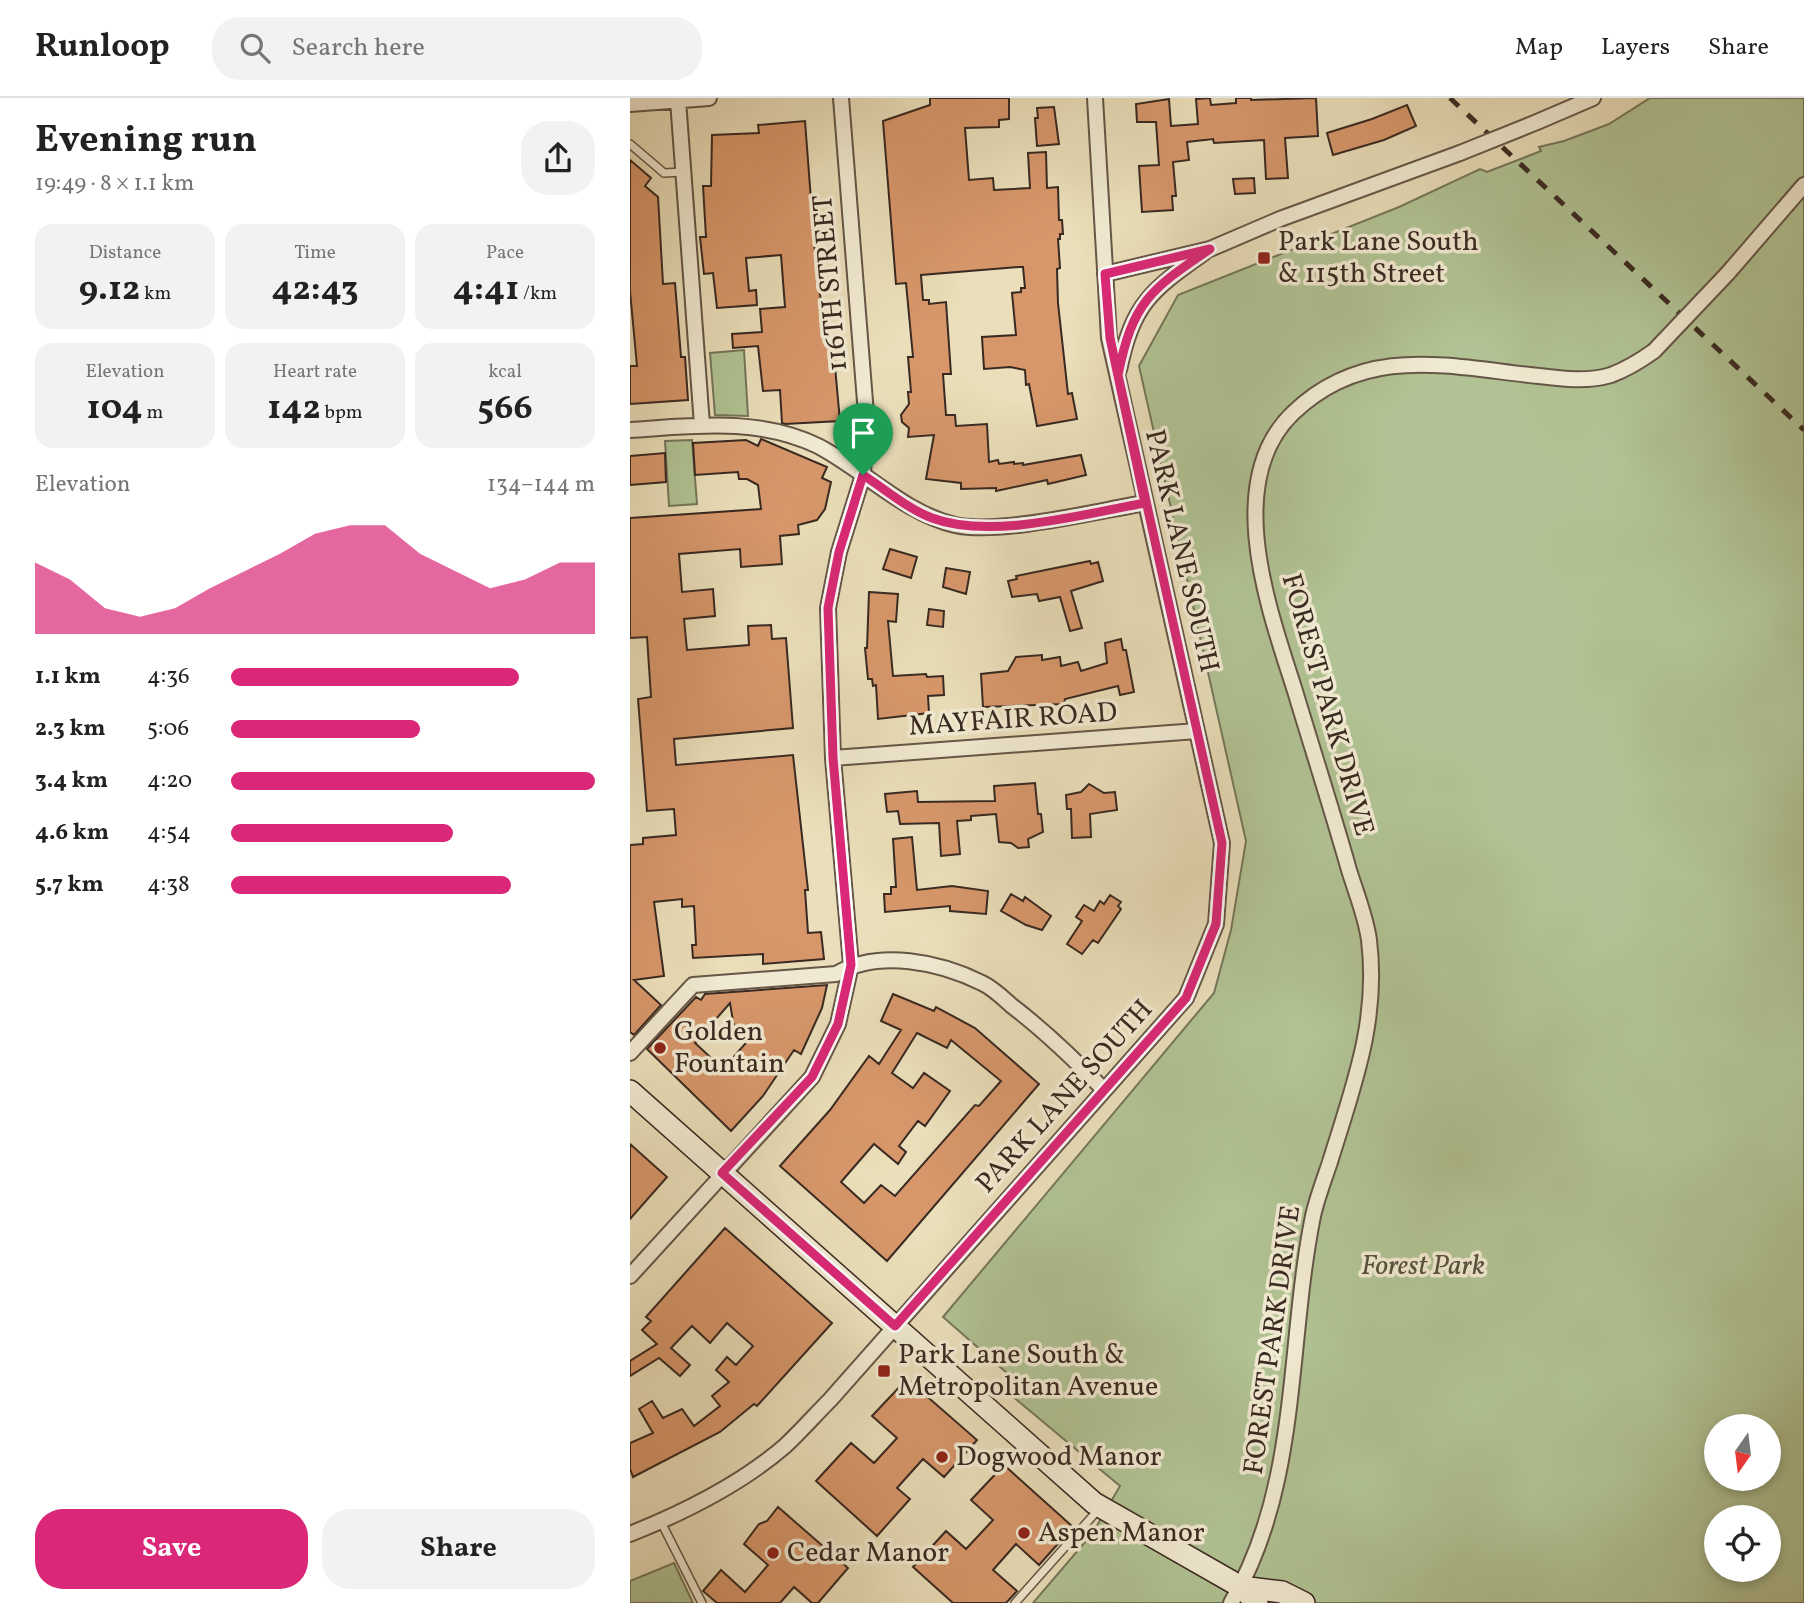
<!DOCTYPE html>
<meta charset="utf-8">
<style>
:root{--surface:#fff;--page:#f2f2f2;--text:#222;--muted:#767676;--line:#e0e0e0;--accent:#db2777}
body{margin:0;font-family:Vollkorn,serif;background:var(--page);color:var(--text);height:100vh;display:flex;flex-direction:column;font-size:26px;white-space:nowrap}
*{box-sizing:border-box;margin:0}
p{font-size:23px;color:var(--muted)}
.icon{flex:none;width:38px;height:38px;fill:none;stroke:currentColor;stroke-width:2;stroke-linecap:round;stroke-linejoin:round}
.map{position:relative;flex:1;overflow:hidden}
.drawer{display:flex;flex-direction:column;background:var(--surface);width:630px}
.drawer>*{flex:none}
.needle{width:46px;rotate:194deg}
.fabs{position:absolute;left:1074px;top:1316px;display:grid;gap:14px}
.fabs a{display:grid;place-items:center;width:77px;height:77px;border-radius:50%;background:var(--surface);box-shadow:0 4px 10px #0003;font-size:35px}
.pin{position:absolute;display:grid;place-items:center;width:60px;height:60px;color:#fff;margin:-72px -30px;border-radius:50% 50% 50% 0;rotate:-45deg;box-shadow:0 0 7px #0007}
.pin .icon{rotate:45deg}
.round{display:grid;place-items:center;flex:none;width:74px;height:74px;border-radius:28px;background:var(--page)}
.headline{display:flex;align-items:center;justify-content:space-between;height:119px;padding:0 35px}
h1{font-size:38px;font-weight:700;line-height:52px}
.metrics{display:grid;grid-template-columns:repeat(3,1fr);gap:10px;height:119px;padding:7px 35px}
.metrics div{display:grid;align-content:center;border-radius:18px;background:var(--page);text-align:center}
.metrics b{font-size:35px;font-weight:700}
.metrics small{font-size:19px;font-weight:400}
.metrics p{font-size:19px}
.chart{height:196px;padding:14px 35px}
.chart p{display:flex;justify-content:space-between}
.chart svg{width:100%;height:126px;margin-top:7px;fill:var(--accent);opacity:.7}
.primary-button{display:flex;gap:14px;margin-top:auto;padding:14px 35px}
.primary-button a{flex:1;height:80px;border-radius:28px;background:var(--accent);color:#fff;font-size:28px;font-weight:700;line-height:80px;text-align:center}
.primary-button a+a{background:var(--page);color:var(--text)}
ul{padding:0 35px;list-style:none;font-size:23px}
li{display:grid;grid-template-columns:112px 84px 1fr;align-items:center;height:52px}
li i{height:18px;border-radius:9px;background:var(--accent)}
header{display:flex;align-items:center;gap:42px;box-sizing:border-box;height:98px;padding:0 35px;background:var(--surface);border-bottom:2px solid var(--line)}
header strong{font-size:33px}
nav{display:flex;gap:38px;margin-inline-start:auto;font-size:24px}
.search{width:490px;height:63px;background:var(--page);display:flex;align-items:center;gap:18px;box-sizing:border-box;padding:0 24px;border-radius:28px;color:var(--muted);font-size:26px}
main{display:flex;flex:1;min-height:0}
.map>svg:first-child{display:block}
.green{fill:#b1c394;stroke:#75765a;stroke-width:2;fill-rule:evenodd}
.building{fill:#d7976b;stroke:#392921;stroke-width:2;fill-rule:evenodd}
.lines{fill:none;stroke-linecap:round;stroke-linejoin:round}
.lane-casing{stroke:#655647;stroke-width:10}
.street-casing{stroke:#655647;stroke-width:18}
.secondary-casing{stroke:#392921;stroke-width:24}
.lane{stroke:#f1ead2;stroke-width:7}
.street{stroke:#f1ead2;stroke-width:14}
.secondary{stroke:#f1ead2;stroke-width:21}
.rail{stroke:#392921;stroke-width:5;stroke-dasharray:12 12;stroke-linecap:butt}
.street-bridge-casing{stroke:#655647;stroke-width:18;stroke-linecap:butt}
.street-bridge{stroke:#f1ead2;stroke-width:14}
.route-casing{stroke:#fff;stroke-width:14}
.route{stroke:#db2777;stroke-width:9}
.poi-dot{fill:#8f2418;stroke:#f1ead2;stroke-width:2.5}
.labels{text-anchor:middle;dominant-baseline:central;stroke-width:7;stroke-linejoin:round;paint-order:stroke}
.poi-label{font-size:28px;fill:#392921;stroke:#f1ead2;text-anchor:start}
.street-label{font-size:28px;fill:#392921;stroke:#f1ead2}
.park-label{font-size:28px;font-style:italic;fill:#57503e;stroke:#f1ead2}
</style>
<header>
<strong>Runloop</strong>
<div class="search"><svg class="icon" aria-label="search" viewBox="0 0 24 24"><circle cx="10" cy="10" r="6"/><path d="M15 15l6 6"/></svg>Search here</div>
<nav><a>Map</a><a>Layers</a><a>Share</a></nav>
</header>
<main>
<section class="drawer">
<div class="headline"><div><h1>Evening run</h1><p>19:49 · 8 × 1.1 km</p></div><a class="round"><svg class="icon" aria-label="share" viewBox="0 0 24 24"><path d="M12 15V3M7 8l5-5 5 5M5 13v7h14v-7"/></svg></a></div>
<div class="metrics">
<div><p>Distance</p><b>9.12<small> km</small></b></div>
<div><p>Time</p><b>42:43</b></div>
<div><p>Pace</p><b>4:41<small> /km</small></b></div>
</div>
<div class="metrics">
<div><p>Elevation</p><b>104<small> m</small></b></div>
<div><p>Heart rate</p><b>142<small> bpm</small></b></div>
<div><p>kcal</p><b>566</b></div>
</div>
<div class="chart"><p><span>Elevation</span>134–144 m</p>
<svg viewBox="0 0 160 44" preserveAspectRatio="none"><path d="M0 44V19L10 25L20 35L30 38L40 35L50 28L60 22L70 16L80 9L90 6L100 6L110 16L120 22L130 28L140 25L150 19L160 19V44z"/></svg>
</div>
<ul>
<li><b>1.1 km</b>4:36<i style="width:79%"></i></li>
<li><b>2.3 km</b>5:06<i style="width:52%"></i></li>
<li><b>3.4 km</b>4:20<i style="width:100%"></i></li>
<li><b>4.6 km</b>4:54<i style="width:61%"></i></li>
<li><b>5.7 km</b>4:38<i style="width:77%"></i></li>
</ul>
<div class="primary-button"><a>Save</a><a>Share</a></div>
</section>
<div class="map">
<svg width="1174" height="1505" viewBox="0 0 1174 1505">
<rect width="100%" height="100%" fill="#eadfba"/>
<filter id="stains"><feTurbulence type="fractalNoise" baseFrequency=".00286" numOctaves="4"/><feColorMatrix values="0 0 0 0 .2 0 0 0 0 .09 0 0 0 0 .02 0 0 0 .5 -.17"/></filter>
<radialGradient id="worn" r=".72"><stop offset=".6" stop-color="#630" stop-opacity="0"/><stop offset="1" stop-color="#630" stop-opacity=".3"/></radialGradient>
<path class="green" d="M 1020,0 L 1174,0 L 1174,1505 L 403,1505 L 462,1436 L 490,1388 L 375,1292 L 378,1276 L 313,1219 L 584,895 L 601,832 L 616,743 L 509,268 L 548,197 L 769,109 L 850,71 L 857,74 L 911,53 L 909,49 L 934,43 L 979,26 ZM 1087,1328 L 1139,1328 L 1139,1381 L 1087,1381 ZM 1087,1419 L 1139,1419 L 1139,1472 L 1087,1472 Z
M 114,252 L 118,318 L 85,317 L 80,255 Z
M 62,342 L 67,406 L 39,408 L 35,343 Z
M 44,1465 L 63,1505 L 0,1505 L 0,1483 Z"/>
<path class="building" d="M 300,0 L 379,0 L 379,21 L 369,22 L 369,29 L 335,30 L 339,82 L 363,80 L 364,92 L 400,90 L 398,55 L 416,54 L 417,90 L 428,89 L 429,122 L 432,122 L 433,136 L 430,136 L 430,141 L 428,141 L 430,170 L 427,171 L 428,205 L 438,296 L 442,295 L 447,321 L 407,328 L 399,286 L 396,287 L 395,272 L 380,269 L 354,271 L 352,239 L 386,237 L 382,195 L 391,194 L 391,190 L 395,190 L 393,169 L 389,169 L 291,177 L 293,202 L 299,202 L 299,206 L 316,204 L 321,276 L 313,276 L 316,317 L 325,317 L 326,328 L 357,326 L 359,364 L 368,362 L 369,366 L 384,364 L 384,366 L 393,365 L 393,367 L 451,357 L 456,377 L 418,386 L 417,382 L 366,393 L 366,390 L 331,391 L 331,385 L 296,381 L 304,337 L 278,339 L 279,330 L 272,324 L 271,317 L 279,306 L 278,294 L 281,294 L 278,259 L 283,259 L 276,185 L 266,186 L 253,23 L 300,7 Z
M 580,0 L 581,7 L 606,5 L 606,0 L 621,0 L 621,2 L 686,0 L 688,38 L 655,40 L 658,80 L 636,81 L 634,42 L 584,45 L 583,41 L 557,44 L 559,62 L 543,64 L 546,98 L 542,98 L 543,112 L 512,114 L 509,68 L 529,67 L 526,24 L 507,24 L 506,6 L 539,1 L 541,28 L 568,26 L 566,1 Z
M 777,7 L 786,28 L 754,42 L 703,57 L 697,35 L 742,21 Z
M 424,9 L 429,46 L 407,48 L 405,20 L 408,20 L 407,10 Z
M 175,23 L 186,168 L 197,247 L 203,247 L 210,323 L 155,326 L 152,325 L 150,292 L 133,293 L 128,248 L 103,250 L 102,236 L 132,234 L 130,211 L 155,209 L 151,157 L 116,160 L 119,193 L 126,192 L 127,207 L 87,210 L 83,175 L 74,176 L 70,139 L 76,139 L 73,88 L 81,88 L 82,37 L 129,35 L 128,27 Z
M 0,62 L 21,80 L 15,88 L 28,99 L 33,186 L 45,185 L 51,259 L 55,259 L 58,302 L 0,306 L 0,268 L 7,268 L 0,193 Z
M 624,80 L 625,95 L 605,96 L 603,81 Z
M 131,341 L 197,369 L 192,380 L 201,384 L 195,411 L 187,422 L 168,427 L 169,436 L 150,438 L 152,466 L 111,469 L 110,451 L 49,456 L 52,494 L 83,491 L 85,518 L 54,521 L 57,552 L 119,547 L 118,528 L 141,527 L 142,541 L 156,540 L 163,630 L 44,641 L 46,667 L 163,657 L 178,792 L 175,792 L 178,835 L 191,834 L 194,861 L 133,866 L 133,856 L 63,860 L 62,847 L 66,847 L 64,808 L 52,809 L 52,801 L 24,804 L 34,878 L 4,882 L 31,907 L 4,937 L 0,934 L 0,747 L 13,746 L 13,740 L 46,737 L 44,711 L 17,713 L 8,601 L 21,599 L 17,539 L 0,540 L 0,420 L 131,411 L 128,387 L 117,381 L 109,381 L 108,374 L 65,377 L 63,345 L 116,342 L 128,348 Z
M 35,355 L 36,384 L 0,387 L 0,358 Z
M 260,451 L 287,459 L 281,480 L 253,471 Z
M 460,463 L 461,466 L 468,464 L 473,483 L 441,493 L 452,530 L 440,533 L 430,499 L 409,503 L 407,496 L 382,499 L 378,483 L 387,481 L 386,478 Z
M 316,470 L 340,474 L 336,496 L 313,489 Z
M 239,494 L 268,496 L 266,524 L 258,523 L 263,578 L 296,576 L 297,579 L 313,578 L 314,597 L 298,598 L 299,615 L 248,621 L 246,587 L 243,588 L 242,581 L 238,581 L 235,550 L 237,550 Z
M 299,511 L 314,513 L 313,529 L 297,527 Z
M 491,541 L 493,552 L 496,552 L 504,594 L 490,597 L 488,588 L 435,601 L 434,606 L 353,609 L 351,576 L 378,573 L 386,559 L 412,557 L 412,562 L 430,559 L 431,568 L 448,564 L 451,573 L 477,565 L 475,545 Z
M 405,685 L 408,716 L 411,716 L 413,734 L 398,741 L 399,749 L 388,750 L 381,745 L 369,744 L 366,716 L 341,718 L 341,722 L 327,723 L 330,756 L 311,758 L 309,725 L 270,726 L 268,713 L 257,714 L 255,696 L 287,693 L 288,704 L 365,703 L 364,688 Z
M 459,686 L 474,695 L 485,694 L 487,712 L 460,716 L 461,739 L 442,740 L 441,711 L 437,711 L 436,697 L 451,694 Z
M 282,739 L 287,792 L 322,788 L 358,793 L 356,816 L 320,813 L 320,808 L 255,814 L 254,796 L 261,796 L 261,789 L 266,789 L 263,741 Z
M 381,796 L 393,803 L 395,799 L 421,818 L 412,832 L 396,827 L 371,813 Z
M 480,797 L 491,804 L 488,808 L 491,811 L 468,845 L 463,842 L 452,856 L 437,846 L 452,823 L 446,819 L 454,807 L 464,813 L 470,803 L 474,806 Z
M 197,887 L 192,910 L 171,956 L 164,952 L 133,998 L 101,1033 L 17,951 L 66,899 L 71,902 L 75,896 ZM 100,905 L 104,929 L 123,937 L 93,971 L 65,945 Z
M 263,896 L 304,913 L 306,909 L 345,930 L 409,986 L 257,1163 L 150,1068 L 200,1012 L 239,958 L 249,966 L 271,932 L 251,923 ZM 287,935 L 317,950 L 321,942 L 371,983 L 349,1008 L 345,1007 L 265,1098 L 251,1087 L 234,1105 L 211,1084 L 244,1046 L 268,1066 L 276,1054 L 269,1048 L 288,1023 L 295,1028 L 320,993 L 294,975 L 283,990 L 262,975 Z
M 0,1046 L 37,1079 L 0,1121 Z
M 95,1130 L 202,1225 L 127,1308 L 124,1306 L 90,1334 L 3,1379 L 0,1371 L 0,1345 L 23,1335 L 9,1311 L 22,1303 L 33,1320 L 52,1311 L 64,1328 L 90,1308 L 82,1298 L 99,1284 L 86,1272 L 97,1259 L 106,1267 L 123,1248 L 97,1225 L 80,1245 L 62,1228 L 41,1250 L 60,1267 L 50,1278 L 29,1260 L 0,1278 L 0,1263 L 27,1246 L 12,1232 L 21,1223 L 16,1219 Z
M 277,1281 L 347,1342 L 314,1379 L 293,1361 L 267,1390 L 280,1401 L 247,1438 L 186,1383 L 221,1345 L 244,1365 L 267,1340 L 242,1318 Z
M 374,1367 L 443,1429 L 409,1467 L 386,1446 L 363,1472 L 387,1493 L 376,1505 L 323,1505 L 283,1469 L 316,1433 L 336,1451 L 363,1422 L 341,1402 Z
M 148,1409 L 218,1470 L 188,1505 L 182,1505 L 164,1489 L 150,1505 L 87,1505 L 73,1493 L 91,1472 L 115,1494 L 138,1467 L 114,1446 L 129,1426 L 137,1423 Z"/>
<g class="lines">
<g class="lane-casing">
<path id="lane" d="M 0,46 L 34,75 L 53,74
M 31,1424 L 72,1505
M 385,1505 L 468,1412"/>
</g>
<g class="street-casing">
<path id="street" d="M 48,2 L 72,327
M 0,6 L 79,0
M 907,24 L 963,0
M 1098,175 L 1174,87
M 475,176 L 580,151 L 650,121 L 830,55
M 489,272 C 503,206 520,193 574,155
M 0,332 C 64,328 128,319 188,348 C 234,372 274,415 325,427 C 370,437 467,413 515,405
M 203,660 L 567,633
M 0,955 L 63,887 L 206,876 C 249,851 310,864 352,885 C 363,890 373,900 382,908 C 416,934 445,962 474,992
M 0,1178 L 182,979 L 208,926 L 221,867 L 203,660 L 198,510 L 209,454 L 233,377 L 236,316 L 211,0
M 0,1436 C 55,1414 110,1387 155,1348 C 171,1333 185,1317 200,1302 L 556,900 L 586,826 L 592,745 L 479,240 L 465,0
M 601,1505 C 670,1388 657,1247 683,1118 C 687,1100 694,1082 700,1064 C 723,989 749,923 739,842 C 736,819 726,795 719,772 C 702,712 683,653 665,593 C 640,514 591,384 663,315 C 736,245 819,269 909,278 C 933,281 958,284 981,277 C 997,271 1010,263 1024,253"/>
</g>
<g class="secondary-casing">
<path id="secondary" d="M 0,993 L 464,1405 L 611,1489 L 627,1505
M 611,1489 L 652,1494 L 674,1505"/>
</g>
<use href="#lane" class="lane"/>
<use href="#street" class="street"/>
<use href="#secondary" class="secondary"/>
<path class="rail" d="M 820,0 L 1174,332"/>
<g class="street-bridge-casing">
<path id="street-bridge" d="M 830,55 L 907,24
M 1024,253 L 1098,175"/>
</g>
<use href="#street-bridge" class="street-bridge"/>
</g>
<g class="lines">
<g class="route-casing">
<path id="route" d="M 233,377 L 209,454 L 198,510 L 203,660 L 221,867 L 208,926 L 182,979 L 92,1075 L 265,1228 L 556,900 L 586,826 L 592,745 L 488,277 C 503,203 520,192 580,151 L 475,176 L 480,240 L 515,405 C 453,416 361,442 302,420 C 278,411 255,391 233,377"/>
</g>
<use href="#route" class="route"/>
</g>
<g class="poi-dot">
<rect x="627" y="153" width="14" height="14" rx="3.5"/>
<circle cx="30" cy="950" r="7"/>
<rect x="247" y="1266" width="14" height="14" rx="3.5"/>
<circle cx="312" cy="1359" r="7"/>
<circle cx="394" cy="1435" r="7"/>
<circle cx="143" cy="1455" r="7"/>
</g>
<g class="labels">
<g class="poi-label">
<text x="648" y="144">Park Lane South<tspan x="648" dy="32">&amp; 115th Street</tspan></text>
<text x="44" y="934">Golden<tspan x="44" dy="32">Fountain</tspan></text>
<text x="268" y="1257">Park Lane South &amp;<tspan x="268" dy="32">Metropolitan Avenue</tspan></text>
<text x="326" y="1359">Dogwood Manor</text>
<text x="408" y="1435">Aspen Manor</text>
<text x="157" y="1455">Cedar Manor</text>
</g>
<g class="street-label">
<text transform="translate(201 185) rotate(-95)">116TH STREET</text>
<text transform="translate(551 453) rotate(77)">PARK LANE SOUTH</text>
<text transform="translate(697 607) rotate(74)">FOREST PARK DRIVE</text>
<text transform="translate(383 622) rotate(-4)">MAYFAIR ROAD</text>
<text transform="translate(435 999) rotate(-48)">PARK LANE SOUTH</text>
<text transform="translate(643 1242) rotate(-82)">FOREST PARK DRIVE</text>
</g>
<g class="park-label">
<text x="793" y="1168">Forest Park</text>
</g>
</g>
<rect width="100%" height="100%" filter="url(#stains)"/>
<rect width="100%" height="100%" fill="url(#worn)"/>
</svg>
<div class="fabs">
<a><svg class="needle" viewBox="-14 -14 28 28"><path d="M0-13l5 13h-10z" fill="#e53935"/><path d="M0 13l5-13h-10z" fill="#767676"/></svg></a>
<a><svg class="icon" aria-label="locate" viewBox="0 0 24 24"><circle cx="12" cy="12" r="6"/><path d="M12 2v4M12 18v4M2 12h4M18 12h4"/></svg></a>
</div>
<div class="pin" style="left:233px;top:377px;background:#1e9e55"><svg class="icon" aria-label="arrive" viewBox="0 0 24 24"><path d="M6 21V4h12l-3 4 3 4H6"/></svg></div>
</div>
</main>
